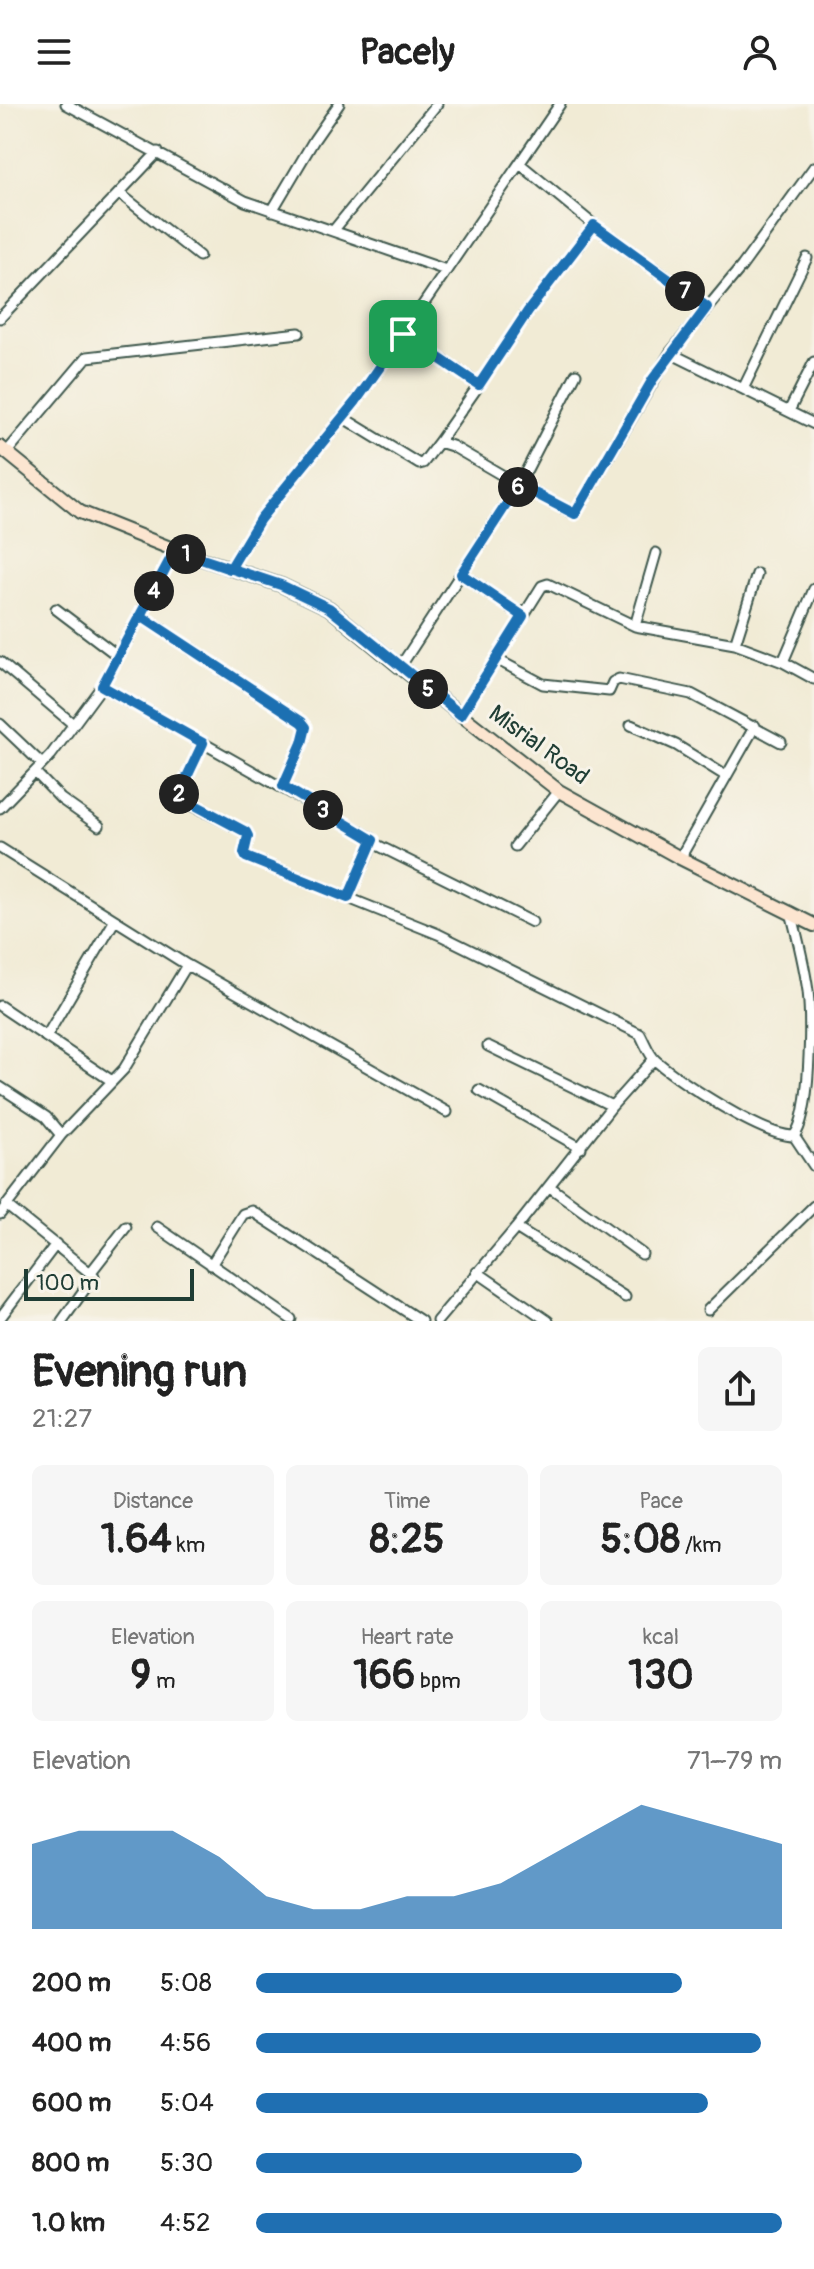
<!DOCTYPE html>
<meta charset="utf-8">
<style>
:root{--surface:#fff;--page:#f6f6f6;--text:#222;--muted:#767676;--accent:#1f6fb2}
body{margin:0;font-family:Pangolin,sans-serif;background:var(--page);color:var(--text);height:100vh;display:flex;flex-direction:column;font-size:30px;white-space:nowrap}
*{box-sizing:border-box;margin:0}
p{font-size:26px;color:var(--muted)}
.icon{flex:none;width:44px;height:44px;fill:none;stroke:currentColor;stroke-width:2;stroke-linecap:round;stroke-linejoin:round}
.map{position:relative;height:1217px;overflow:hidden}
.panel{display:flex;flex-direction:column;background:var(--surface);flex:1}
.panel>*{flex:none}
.scale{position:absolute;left:24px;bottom:20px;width:170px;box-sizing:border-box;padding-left:8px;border:4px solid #1f3d34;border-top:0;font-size:22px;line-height:28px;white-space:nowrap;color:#1f3d34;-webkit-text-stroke:6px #f7f3e8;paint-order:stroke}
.pin{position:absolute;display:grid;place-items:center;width:68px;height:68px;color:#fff;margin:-34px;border-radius:16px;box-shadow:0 4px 12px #0006}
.km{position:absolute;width:40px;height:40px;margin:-20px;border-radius:50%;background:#222;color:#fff;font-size:22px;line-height:40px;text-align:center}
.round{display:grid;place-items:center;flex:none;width:84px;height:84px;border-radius:12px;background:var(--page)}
.headline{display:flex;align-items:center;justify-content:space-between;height:136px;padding:0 32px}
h1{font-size:44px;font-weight:700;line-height:60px}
.metrics{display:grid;grid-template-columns:repeat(3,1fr);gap:12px;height:136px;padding:8px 32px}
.metrics div{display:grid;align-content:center;border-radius:12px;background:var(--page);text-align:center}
.metrics b{font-size:40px;font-weight:700}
.metrics small{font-size:22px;font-weight:400}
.metrics p{font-size:22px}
.chart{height:224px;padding:16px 32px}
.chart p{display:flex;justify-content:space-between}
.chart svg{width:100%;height:144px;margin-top:8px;fill:var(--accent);opacity:.7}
ul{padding:0 32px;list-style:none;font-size:26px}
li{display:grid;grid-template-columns:128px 96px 1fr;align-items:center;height:60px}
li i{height:20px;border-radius:10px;background:var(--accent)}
header{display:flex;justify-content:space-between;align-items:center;height:104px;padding:0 32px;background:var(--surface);font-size:36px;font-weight:700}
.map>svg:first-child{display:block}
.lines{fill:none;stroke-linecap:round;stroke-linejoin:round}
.street-casing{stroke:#3e574c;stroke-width:13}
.secondary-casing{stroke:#3e574c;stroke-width:16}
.street{stroke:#fff;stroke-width:9}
.secondary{stroke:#fce5d0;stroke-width:12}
.route-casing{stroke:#fff;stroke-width:16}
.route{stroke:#1f6fb2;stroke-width:10}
.labels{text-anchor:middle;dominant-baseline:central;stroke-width:6;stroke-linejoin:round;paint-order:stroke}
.street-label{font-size:24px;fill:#1f3d34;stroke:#f7f3e8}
</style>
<header><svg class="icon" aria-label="menu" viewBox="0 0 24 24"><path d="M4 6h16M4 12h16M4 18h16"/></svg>Pacely<svg class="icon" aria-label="person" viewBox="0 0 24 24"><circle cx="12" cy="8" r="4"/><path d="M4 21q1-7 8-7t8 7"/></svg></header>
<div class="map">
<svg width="814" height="1217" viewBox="0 0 814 1217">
<rect width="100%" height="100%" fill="#f7f3e8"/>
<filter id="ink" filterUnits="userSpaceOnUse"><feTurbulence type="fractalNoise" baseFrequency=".0125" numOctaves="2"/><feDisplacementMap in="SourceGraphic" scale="16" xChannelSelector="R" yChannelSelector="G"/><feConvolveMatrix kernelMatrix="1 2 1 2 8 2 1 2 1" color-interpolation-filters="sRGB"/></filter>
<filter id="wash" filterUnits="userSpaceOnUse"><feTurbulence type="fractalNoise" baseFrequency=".006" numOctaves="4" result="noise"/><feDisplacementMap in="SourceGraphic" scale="32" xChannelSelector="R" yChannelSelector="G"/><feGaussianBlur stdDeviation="1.8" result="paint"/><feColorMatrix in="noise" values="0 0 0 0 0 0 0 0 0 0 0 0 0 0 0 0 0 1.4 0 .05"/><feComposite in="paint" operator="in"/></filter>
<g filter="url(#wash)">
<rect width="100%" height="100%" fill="#f1ebd5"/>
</g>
<g filter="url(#ink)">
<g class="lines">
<g class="street-casing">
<path id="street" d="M 66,0 L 245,97 L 446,166
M 520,60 L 594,121 L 707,203
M 119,89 L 199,152
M 272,107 L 314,36 L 339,0
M 333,127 L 437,0
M 0,214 L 158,48
M 403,230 L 479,281 L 439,338
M 670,249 L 814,320
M 479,281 L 528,207 L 594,121
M 743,285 L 807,154
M 789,307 L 814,258
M 342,313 L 419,360 L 423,359 L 439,338 L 452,342 L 519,381 L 575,410 L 670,249 L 742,162 L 814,63
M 6,349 L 87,253 L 299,229
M 230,465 L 260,415 L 356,297 L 403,230 L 560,0
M 461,470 L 523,512
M 56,505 L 118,552
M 141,512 L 302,618 L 306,623 L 302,639 L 283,682
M 635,522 L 656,449
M 735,540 L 757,470
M 496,555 L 543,580 L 609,587 L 613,578 L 619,575 L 691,590 L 781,638
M 0,558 L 73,620
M 783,558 L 814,485
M 400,563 L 519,381 L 576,270
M 102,582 L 371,734 L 373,739 L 348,794
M 461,611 L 542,482 L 548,480 L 635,522 L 735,540 L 783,558 L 814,575
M 0,620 L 42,660
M 631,621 L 676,641 L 726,672
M 203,639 L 178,692 L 186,698 L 246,728 L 248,732 L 244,749 L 246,753 L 438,830 L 640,930 C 645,939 649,951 656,957 C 681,978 762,1032 794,1032
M 35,668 L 61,695 L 99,722
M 0,704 L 51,651 L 102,582 L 175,446
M 373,739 L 532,818
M 515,742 L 559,687
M 0,744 L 187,861 L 447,1008
M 680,754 L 755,622
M 791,808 C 798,835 804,860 808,887 C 811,915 811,1012 794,1032
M 0,902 L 112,977
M 46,933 L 115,816
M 488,942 L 612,1002
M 0,983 L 46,1013 L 61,1031
M 479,986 L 581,1044
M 794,1032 L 814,1062
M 550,1083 L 642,1150
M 6,1101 L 94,1172 L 62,1217
M 0,1110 L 61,1031 L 124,965 L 187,861
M 157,1123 L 291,1215
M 516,1124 L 625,1193
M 211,1161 L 243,1110 L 252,1107 L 421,1217
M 91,1168 L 126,1123
M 477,1168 L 548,1217
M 708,1206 L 814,1102
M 0,1214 L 56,1140
M 437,1217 L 516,1124 L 612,1002 L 654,955"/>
</g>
<g class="secondary-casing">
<path id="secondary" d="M 0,343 L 80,408 L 175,446 L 281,481 L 329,504 L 400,563 L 559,687 L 680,754 L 814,821"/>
</g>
<use href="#street" class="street"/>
<use href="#secondary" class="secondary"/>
</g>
</g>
<g class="lines" filter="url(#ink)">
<g class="route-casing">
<path id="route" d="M 403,230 L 356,297 L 260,415 L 230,465 L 175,446 L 102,582 L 203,639 L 178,692 L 246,728 L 248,732 L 244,749 L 246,753 L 348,794 L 373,736 L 283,682 L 302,639 L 306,623 L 302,618 L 141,512 L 175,446 L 281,481 L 329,504 L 461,611 L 523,512 L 461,470 L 519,381 L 575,410 L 653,275 L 707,203 L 594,121 L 528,207 L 479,281 L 403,230"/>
</g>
<use href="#route" class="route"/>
</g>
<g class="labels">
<g class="street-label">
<text transform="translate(539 641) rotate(36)">Misrial Road</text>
</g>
</g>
</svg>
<div class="scale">100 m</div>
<div class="pin" style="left:403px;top:230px;background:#1e9e55"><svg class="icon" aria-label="arrive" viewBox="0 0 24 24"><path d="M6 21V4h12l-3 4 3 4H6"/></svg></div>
<b class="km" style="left:186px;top:450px">1</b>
<b class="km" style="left:179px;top:690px">2</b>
<b class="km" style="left:323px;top:706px">3</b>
<b class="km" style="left:154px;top:487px">4</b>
<b class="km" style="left:428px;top:585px">5</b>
<b class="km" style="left:518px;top:383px">6</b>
<b class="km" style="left:685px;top:187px">7</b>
</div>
<section class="panel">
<div class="headline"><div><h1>Evening run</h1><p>21:27</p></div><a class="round"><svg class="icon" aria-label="share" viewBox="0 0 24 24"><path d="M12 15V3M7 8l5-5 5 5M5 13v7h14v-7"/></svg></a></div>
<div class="metrics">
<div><p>Distance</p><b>1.64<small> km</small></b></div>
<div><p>Time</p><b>8:25</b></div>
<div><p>Pace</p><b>5:08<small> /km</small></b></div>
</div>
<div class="metrics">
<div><p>Elevation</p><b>9<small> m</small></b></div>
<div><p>Heart rate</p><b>166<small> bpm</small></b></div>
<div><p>kcal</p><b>130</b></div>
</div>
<div class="chart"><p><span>Elevation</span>71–79 m</p>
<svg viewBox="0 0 160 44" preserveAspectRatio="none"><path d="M0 44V18L10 14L20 14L30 14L40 22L50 34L60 38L70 38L80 34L90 34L100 30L110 22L120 14L130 6L140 10L150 14L160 18V44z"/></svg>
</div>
<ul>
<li><b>200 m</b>5:08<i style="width:81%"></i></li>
<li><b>400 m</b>4:56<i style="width:96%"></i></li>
<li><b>600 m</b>5:04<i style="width:86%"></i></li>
<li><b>800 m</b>5:30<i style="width:62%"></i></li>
<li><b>1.0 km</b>4:52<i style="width:100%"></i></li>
</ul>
</section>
